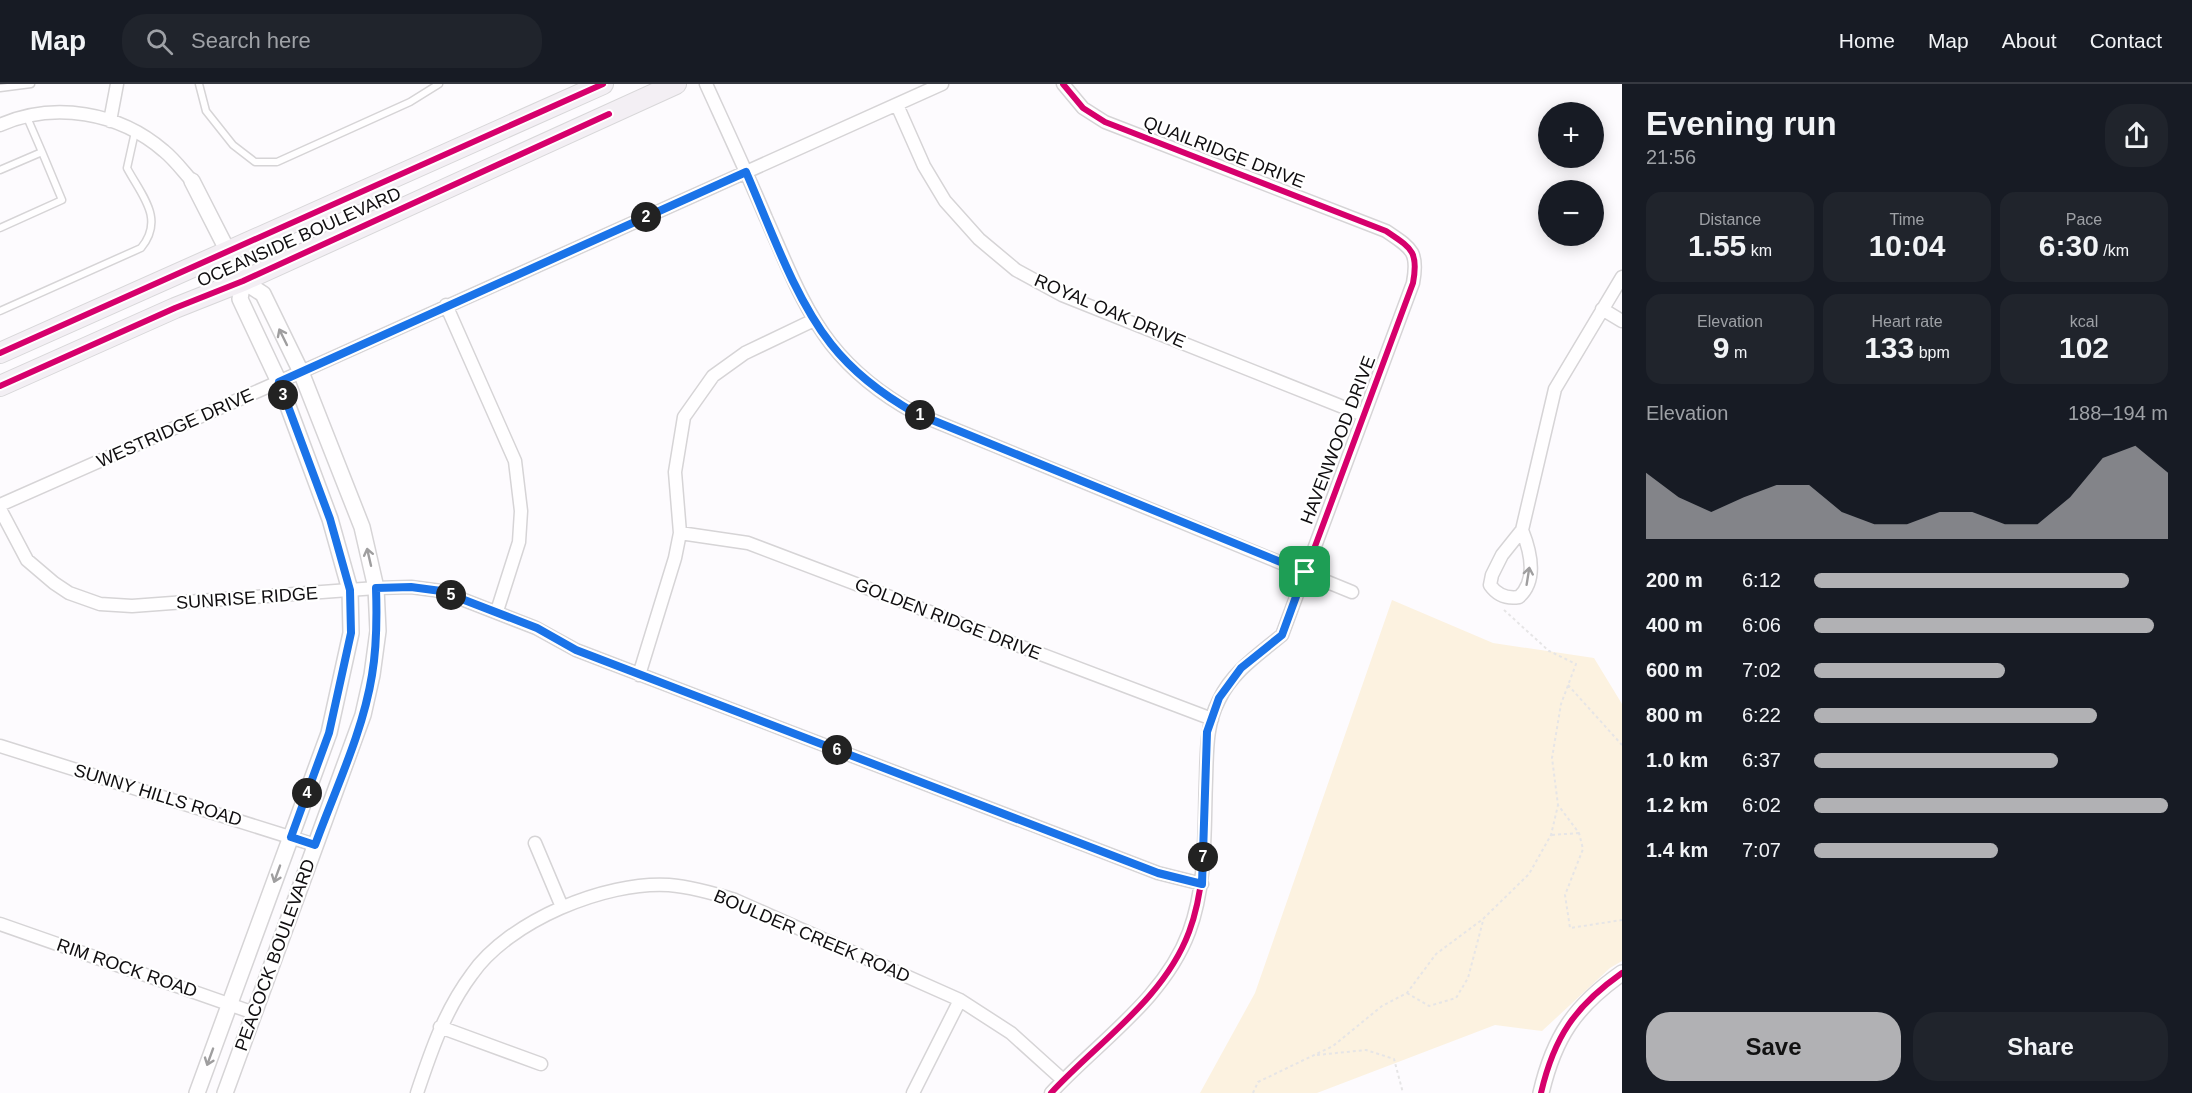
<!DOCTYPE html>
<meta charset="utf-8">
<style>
:root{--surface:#171b24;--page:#20242c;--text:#f1f3f6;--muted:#9ea1a6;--line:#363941;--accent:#b1b1b4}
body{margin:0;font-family:Helvetica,sans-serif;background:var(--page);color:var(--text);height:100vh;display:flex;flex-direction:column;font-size:22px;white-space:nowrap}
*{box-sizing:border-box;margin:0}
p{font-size:20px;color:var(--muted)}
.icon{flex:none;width:33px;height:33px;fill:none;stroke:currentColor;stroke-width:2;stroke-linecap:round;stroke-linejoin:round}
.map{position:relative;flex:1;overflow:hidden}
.panel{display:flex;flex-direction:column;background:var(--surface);width:570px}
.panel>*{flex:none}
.buttons{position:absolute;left:1538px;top:18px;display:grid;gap:12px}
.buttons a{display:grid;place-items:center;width:66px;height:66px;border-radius:50%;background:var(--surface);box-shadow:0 3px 15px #0003;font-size:30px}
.pin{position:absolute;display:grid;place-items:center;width:51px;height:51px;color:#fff;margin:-26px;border-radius:12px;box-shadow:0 3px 9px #0006}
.km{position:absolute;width:30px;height:30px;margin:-15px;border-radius:50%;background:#222;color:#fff;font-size:16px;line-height:30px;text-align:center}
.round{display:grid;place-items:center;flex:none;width:63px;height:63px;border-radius:24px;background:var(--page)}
.headline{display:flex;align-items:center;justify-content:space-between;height:102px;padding:0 24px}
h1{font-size:33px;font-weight:700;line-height:45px}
.stats{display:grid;grid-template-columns:repeat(3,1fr);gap:9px;height:102px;padding:6px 24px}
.stats div{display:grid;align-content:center;border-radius:15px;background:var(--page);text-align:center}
.stats b{font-size:30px;font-weight:700}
.stats small{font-size:16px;font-weight:400}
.stats p{font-size:16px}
.chart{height:168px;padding:12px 24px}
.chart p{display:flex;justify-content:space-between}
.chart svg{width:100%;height:108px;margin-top:6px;fill:var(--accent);opacity:.7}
.button{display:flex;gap:12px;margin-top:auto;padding:12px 24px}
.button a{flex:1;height:69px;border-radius:24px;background:var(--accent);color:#111;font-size:24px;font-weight:700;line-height:69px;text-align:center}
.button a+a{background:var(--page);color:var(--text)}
ul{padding:0 24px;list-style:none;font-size:20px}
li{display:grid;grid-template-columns:96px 72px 1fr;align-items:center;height:45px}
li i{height:15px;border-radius:8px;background:var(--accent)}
header{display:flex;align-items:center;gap:36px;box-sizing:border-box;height:84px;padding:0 30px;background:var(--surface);border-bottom:2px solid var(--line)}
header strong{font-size:28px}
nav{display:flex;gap:33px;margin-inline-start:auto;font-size:21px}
.search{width:420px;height:54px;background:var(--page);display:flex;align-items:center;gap:15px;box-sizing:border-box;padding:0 21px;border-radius:24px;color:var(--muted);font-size:22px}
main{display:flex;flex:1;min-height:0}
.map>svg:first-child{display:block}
.green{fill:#fcf2e0}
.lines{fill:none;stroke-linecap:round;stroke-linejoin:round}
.service-casing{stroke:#d6d4d6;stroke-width:9}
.minor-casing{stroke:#d6d4d6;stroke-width:15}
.tertiary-casing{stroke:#d6d4d6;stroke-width:18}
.primary-casing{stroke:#d8d7d9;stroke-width:22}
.path{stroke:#e6e5e6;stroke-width:2;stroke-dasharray:3 3;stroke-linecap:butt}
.service{stroke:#fffeff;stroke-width:6}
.minor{stroke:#fffeff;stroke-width:12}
.tertiary{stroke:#fffeff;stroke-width:15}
.primary{stroke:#f3eff4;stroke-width:20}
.cycleway-casing{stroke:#fff;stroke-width:10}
.cycleway{stroke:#d6006c;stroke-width:6}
.oneway{stroke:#9f9e9f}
.route-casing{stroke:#fff;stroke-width:12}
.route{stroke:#1a73e8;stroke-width:8}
.labels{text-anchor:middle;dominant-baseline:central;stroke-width:4.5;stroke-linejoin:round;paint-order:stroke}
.street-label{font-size:18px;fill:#100e10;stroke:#fff}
</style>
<header>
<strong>Map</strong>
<div class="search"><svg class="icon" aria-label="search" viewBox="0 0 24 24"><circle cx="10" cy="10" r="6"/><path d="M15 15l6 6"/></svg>Search here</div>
<nav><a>Home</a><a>Map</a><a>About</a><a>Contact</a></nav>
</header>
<main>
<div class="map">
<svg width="1622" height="1009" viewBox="0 0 1622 1009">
<rect width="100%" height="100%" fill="#fdfbfe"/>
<path class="green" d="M 1392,516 L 1493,559 L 1594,574 L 1622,620 L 1622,877 L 1610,884 L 1542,947 L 1495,941 L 1317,1009 L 1200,1009 L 1255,909 Z"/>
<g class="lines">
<g class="service-casing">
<path id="service" d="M 199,0 L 206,27 L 233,61 L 255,78 L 277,78 L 410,18 L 439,0
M 0,4 L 31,0
M 0,86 L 42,68 L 26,31
M 0,144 L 62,116 L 42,68
M 0,227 L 141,164 C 165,135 142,112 127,84 L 135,48"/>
</g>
<g class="minor-casing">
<path id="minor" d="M 706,0 C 726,44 747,89 766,134 C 785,176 802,223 831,260 C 853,288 884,312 915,329 L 1352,508
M 897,21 L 924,82 L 945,117 L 979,155 L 1016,186 L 1062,211 L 1363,331
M 110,37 L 117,0
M 0,41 C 54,17 119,28 164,67 C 174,75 183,87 192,97
M 446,221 L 515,377 L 521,427 L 519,458 L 497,527
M 1602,225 L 1622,237
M 0,421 L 301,288 L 942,0
M 0,425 L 27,476 L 54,499 L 69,509 L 100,520 L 132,522 L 376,504 L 411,503 L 441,507 L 536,544 L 576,566 L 1158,789 L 1202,800
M 1522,446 C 1530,466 1538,496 1519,513 C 1506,515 1497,511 1490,501 L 1492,491 L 1502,471 L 1522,446 L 1555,305 L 1622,193
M 680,449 L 748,459 L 1212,635
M 639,591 L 675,474 L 680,449 L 675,388 L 684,333 L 713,292 L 745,269 L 814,236
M 0,662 L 315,761
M 535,759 L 562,823
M 0,840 L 254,929
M 440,943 L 541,980
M 417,1009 C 431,967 445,926 472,890 C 509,837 605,797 669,801 C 692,803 713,809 735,816 L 960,916 L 1011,949 L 1063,996
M 913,1009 L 960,916
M 1051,1009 C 1098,958 1164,915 1189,848 C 1207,800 1204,746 1206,695 C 1207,667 1206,641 1219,616 C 1232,588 1259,570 1282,551 L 1413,199 C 1419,167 1411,164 1386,147 L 1105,38 L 1083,24 L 1063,0"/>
</g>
<g class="tertiary-casing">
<path id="tertiary" d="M 192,97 L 243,197 L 240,215 L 279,298 L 330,435 L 350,506 L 351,549 L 329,649 L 197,1009
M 225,1009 L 363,631 L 372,591 L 378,547 L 376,504 L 362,443 L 301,288 L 263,210 L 243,197
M 1541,1009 C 1554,953 1575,922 1622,889"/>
</g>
<g class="primary-casing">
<path id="primary" d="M 0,269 L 603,0
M 0,302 L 175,224 L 243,197 L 676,0"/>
</g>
<path class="path" d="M 1504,526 L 1549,567 L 1576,580 L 1561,620 L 1552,674 L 1558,721 L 1579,749 L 1583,765 L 1565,811 L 1570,844 L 1622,836
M 1568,601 L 1622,661
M 1552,751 L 1579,749
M 1407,909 L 1429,922 L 1456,914 L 1468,894 L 1483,837
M 1317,971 L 1366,966 L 1394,975 L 1403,1009
M 1253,1009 L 1258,998 L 1333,962 L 1382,922 L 1407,909 L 1436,870 L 1483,835 L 1529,790 L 1551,751 L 1558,721"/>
<use href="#service" class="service"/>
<use href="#minor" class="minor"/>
<use href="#tertiary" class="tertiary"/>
<use href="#primary" class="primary"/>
<g class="cycleway-casing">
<path id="cycleway" d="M 0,269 L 603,0
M 0,302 L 175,224 L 243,197 L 609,30
M 1051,1009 C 1098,958 1164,915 1189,848 C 1207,800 1204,746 1206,695 C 1207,667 1206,641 1219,616 C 1232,588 1259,570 1282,551 L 1413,199 C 1419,167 1411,164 1386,147 L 1105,38 L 1083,24 L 1063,0
M 1541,1009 C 1554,953 1575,922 1622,889"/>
</g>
<use href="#cycleway" class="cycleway"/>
</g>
<defs><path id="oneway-shaft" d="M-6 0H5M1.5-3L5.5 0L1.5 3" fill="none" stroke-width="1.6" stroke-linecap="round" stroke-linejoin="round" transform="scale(1.5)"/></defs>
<g class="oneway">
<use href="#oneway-shaft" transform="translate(283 253) rotate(-116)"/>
<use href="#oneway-shaft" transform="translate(369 473) rotate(-103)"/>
<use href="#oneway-shaft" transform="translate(1528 492) rotate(-81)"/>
<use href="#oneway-shaft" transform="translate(277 790) rotate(110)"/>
<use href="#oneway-shaft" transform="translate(210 973) rotate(110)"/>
</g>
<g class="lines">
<g class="route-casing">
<path id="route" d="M 746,88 C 770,143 794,213 831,260 C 853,288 885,312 915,329 L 1305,488 L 1282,551 L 1241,584 L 1219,614 L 1207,648 L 1202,800 L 1158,789 L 576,566 L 537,544 L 441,507 L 411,503 L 376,504 C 377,533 377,562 372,591 C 363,648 335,706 315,761 L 291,753 L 329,649 L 351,549 L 350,506 L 330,435 L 279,298 Z"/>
</g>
<use href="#route" class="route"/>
</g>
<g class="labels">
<g class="street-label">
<text transform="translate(1224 68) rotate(21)">QUAILRIDGE DRIVE</text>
<text transform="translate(299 153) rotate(-24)">OCEANSIDE BOULEVARD</text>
<text transform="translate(1110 227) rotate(23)">ROYAL OAK DRIVE</text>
<text transform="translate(175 344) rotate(-24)">WESTRIDGE DRIVE</text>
<text transform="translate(1338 356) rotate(-69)">HAVENWOOD DRIVE</text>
<text transform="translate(247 514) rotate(-4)">SUNRISE RIDGE</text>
<text transform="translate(948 535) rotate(21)">GOLDEN RIDGE DRIVE</text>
<text transform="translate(158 711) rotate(17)">SUNNY HILLS ROAD</text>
<text transform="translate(812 852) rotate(23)">BOULDER CREEK ROAD</text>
<text transform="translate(275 871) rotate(-70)">PEACOCK BOULEVARD</text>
<text transform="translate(127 884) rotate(19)">RIM ROCK ROAD</text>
</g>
</g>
</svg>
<div class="buttons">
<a>+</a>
<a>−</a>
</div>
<div class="pin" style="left:1305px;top:488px;background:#1e9e55"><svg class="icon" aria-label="arrive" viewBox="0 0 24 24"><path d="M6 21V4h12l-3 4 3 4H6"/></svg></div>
<b class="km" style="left:920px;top:331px">1</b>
<b class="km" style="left:646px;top:133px">2</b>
<b class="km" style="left:283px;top:311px">3</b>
<b class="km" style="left:307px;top:709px">4</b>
<b class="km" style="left:451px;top:511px">5</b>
<b class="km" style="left:837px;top:666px">6</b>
<b class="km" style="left:1203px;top:773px">7</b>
</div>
<section class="panel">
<div class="headline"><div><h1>Evening run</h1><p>21:56</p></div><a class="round"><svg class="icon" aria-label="share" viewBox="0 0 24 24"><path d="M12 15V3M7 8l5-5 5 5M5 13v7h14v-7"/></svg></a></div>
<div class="stats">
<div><p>Distance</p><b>1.55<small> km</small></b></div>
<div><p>Time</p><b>10:04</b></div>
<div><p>Pace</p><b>6:30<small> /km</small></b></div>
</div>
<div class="stats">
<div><p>Elevation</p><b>9<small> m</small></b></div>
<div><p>Heart rate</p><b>133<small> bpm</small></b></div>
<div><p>kcal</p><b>102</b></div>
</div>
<div class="chart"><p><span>Elevation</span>188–194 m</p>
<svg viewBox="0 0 160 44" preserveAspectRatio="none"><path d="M0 44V17L10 27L20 33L30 27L40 22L50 22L60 33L70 38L80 38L90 33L100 33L110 38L120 38L130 27L140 11L150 6L160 17V44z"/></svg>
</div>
<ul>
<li><b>200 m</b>6:12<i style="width:89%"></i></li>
<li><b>400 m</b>6:06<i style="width:96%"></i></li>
<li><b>600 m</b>7:02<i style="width:54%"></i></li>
<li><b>800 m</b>6:22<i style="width:80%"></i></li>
<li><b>1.0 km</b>6:37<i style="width:69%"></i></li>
<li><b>1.2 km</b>6:02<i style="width:100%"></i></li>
<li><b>1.4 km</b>7:07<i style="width:52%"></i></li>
</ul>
<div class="button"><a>Save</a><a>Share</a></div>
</section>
</main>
